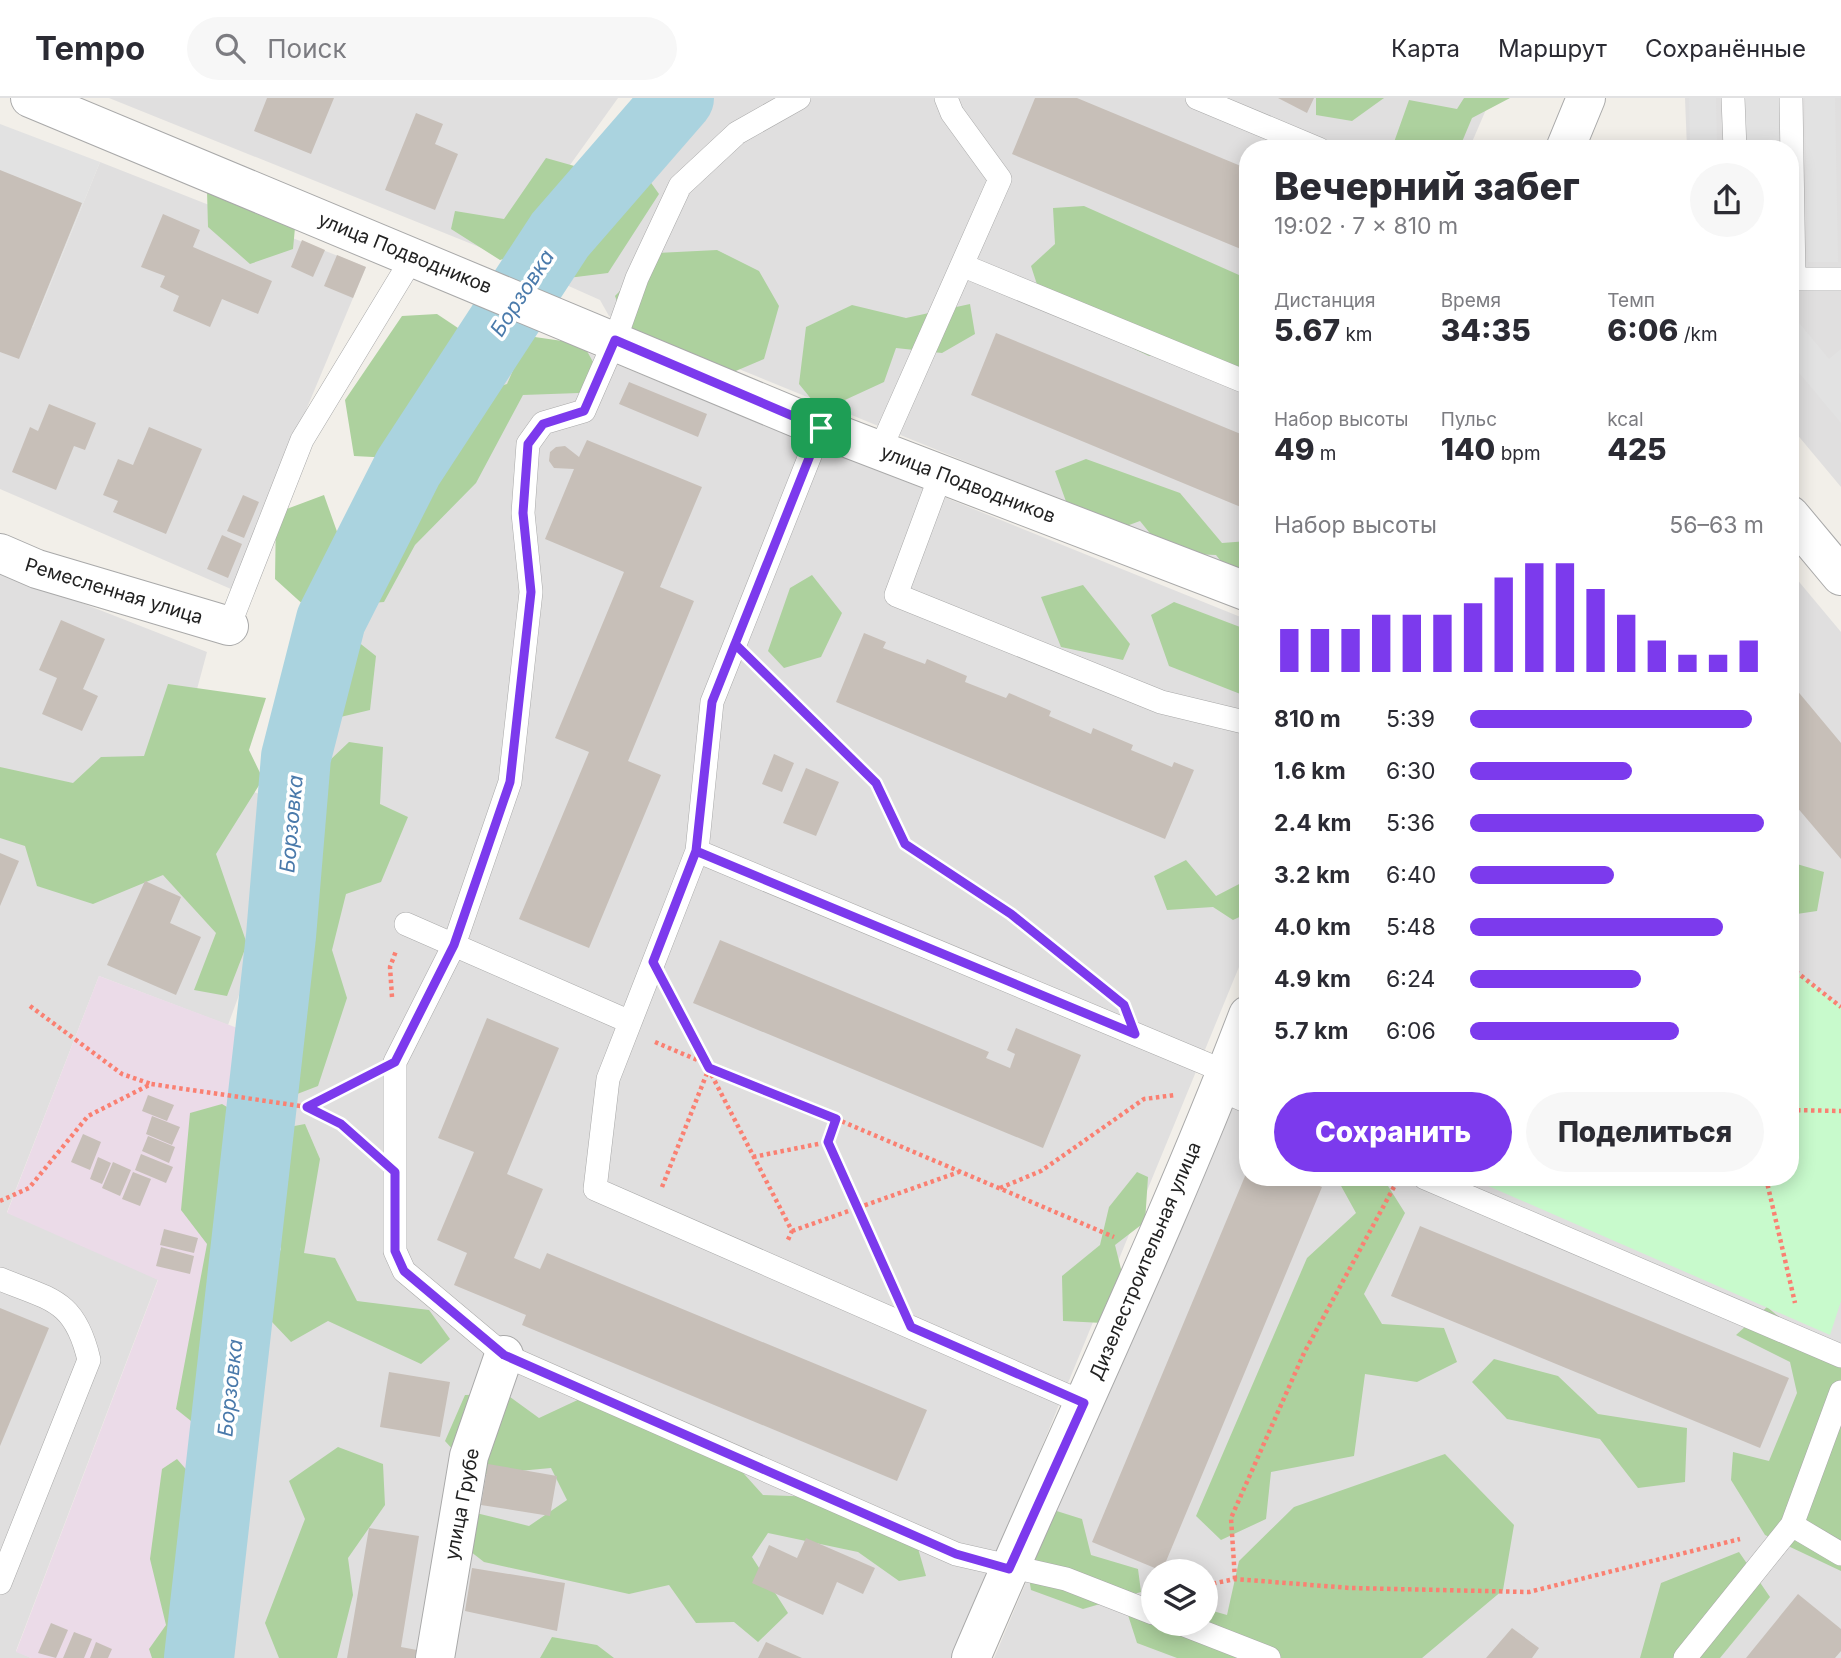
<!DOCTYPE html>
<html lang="ru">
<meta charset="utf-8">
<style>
:root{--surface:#fff;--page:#f7f7f7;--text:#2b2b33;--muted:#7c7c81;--line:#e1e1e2;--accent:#7c3aed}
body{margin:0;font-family:Inter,sans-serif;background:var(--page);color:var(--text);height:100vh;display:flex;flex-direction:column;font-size:26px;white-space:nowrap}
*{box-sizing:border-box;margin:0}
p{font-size:23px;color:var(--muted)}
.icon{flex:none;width:38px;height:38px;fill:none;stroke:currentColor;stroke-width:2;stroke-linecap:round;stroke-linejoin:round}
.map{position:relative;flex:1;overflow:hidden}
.sheet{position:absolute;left:1239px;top:42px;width:560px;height:1046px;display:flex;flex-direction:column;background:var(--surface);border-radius:28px;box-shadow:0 4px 18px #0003}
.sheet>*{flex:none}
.fabs{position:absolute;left:1141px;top:1461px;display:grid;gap:14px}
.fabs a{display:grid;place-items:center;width:77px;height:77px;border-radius:50%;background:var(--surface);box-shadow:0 4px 18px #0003;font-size:35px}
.pin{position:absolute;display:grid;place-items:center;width:60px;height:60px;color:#fff;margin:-30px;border-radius:14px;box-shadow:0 4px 10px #0006}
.round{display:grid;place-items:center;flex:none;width:74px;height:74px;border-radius:37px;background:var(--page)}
.overview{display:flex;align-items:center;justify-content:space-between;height:119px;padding:0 35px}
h1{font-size:38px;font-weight:800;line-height:52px}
.stats{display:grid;grid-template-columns:repeat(3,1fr);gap:10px;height:119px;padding:7px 35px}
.stats div{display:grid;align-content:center}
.stats b{font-size:30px;font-weight:800}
.stats small{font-size:19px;font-weight:400}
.stats p{font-size:19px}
.chart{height:196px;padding:14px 35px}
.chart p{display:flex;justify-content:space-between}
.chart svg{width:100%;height:126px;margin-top:7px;stroke:var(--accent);stroke-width:6}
.primary-button{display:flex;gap:14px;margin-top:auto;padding:14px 35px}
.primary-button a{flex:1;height:80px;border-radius:42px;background:var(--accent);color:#fff;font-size:28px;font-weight:800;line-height:80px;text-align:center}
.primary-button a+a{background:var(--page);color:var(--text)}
ul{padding:0 35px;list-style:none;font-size:23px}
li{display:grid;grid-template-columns:112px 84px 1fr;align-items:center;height:52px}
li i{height:18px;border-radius:9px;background:var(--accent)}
header{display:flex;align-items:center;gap:42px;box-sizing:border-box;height:98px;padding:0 35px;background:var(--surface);border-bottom:2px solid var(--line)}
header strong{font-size:33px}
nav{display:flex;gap:38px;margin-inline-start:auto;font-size:24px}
.search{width:490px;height:63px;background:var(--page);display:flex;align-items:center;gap:18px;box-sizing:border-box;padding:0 24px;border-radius:38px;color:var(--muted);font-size:26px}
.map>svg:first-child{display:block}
.residential{fill:#e0dfdf;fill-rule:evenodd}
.industrial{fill:#ebdbe8}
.forest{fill:#add19e}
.park{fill:#c8facc}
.parking{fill:#e2e2e2}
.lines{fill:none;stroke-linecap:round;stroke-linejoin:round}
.river{stroke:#aad3df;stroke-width:70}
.building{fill:#c7bfb8}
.lane-casing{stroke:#a9a9a9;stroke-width:24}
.street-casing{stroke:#a9a9a9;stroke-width:40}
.path{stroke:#fa8072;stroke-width:4.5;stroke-dasharray:3.5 3.5;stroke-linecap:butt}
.lane{stroke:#fff;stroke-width:23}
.street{stroke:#fff;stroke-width:38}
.route-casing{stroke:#fff;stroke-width:14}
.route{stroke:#7c3aed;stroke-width:9}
.labels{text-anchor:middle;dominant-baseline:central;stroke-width:7;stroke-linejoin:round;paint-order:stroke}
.street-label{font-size:19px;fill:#222;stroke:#fff}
.water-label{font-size:21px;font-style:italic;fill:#4a7aab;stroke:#fff}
</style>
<header>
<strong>Tempo</strong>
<div class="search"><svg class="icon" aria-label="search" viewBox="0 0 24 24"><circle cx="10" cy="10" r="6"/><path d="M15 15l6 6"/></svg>Поиск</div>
<nav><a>Карта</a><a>Маршрут</a><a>Сохранённые</a></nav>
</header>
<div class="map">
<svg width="1841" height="1560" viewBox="0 0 1841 1560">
<rect width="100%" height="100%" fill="#f2efe9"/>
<path class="residential" d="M 109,0 L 618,0 L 504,159 Z
M 700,0 L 1491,0 L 1469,51 L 1248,51 L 1248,479 L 609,218 L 600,202 L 553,181 Z
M 1685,0 L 1841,0 L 1841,389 L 1790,328 L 1790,51 L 1687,51 Z
M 100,64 L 366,169 L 231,491 L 0,391 L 0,216 L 33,229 Z
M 513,241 L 565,259 L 588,255 L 1248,522 L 1248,847 L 955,1560 L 221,1560 L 315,667 L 348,528 L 425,379 Z
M 0,473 L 207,554 L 175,673 L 275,700 L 269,815 L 228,927 L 99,878 L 7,1114 L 158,1181 L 16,1553 L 31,1560 L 0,1560 Z
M 1790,473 L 1841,534 L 1841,1560 L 994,1560 L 1248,960 L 1248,1080 L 1790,1080 ZM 1153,1474 L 1206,1474 L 1206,1526 L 1153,1526 Z"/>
<path class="industrial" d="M 99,878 L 256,937 L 180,1560 L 31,1560 L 16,1554 L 158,1182 L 7,1115 Z"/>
<path class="forest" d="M 1316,0 L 1384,0 L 1352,23 L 1316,17 Z
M 1464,0 L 1510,0 L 1472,20 L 1459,51 L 1397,51 L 1393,47 L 1409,2 L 1457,11 Z
M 632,58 L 659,96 L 608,175 L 568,180 L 543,149 L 500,162 L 451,131 L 455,113 L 504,121 L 546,60 L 585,71 Z
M 207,93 L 296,119 L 293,151 L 250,166 L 208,129 Z
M 1084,108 L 1248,181 L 1248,285 L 1199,254 L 1149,258 L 1044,208 L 1031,168 L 1055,146 L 1053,110 Z
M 717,152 L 759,173 L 779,208 L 764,261 L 731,275 L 629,237 L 615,198 L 657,155 Z
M 970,206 L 975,236 L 942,255 L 896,250 L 884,284 L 821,313 L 799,286 L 806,229 L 852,207 L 906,220 Z
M 437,216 L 473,240 L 470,272 L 392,360 L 354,358 L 345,302 L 402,218 Z
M 528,238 L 583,246 L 597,271 L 579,295 L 523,297 L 476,385 L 415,447 L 384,504 L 307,510 L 275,481 L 276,415 L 324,397 L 346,459 L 387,455 L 404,400 L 451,358 L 472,297 L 507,286 Z
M 1086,361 L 1180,395 L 1222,445 L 1248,443 L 1248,482 L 1238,485 L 1216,457 L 1166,455 L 1140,423 L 1110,434 L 1072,420 L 1055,373 Z
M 812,477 L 842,515 L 821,559 L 784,570 L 768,553 L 790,490 Z
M 1083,487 L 1130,546 L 1123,562 L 1061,549 L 1041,499 Z
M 1174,504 L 1248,532 L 1248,599 L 1169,568 L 1151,517 Z
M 357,543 L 376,558 L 370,612 L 332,621 L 294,594 L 314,549 Z
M 168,586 L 266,600 L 249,652 L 263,681 L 216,756 L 247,846 L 227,898 L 194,892 L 216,835 L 163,777 L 93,806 L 37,788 L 25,748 L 0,740 L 0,669 L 73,685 L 101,659 L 144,658 Z
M 349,644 L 383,649 L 380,706 L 408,719 L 381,784 L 346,796 L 332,852 L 347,900 L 318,988 L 292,998 L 275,977 L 303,883 L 290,848 L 308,683 Z
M 1186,762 L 1216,798 L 1245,783 L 1248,815 L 1233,822 L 1213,809 L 1167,812 L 1154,778 Z
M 1790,764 L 1824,774 L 1817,813 L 1790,817 Z
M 222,1006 L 252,1024 L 232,1108 L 212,1156 L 228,1193 L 216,1314 L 196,1327 L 176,1311 L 207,1146 L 181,1112 L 190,1015 Z
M 305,1026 L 320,1061 L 304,1155 L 335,1160 L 357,1203 L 429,1212 L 450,1241 L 421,1266 L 328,1223 L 291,1244 L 254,1205 L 281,1151 L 264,1093 L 273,1032 Z
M 1137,1074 L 1148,1079 L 1145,1124 L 1115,1147 L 1125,1187 L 1103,1225 L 1063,1223 L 1062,1178 L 1100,1147 L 1109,1109 Z
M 1383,1080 L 1405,1115 L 1364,1196 L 1382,1226 L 1444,1230 L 1457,1264 L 1417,1284 L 1365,1276 L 1354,1358 L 1271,1374 L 1266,1421 L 1221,1442 L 1196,1418 L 1307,1160 L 1356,1115 L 1340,1086 Z
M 1767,1209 L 1822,1255 L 1841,1248 L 1841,1473 L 1765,1437 L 1731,1382 L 1733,1354 L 1769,1363 L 1797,1295 L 1790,1264 L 1736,1237 Z
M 1494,1261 L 1558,1278 L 1598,1316 L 1687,1330 L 1685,1384 L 1638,1390 L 1600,1341 L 1507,1321 L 1472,1284 Z
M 506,1296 L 539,1320 L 584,1299 L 727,1357 L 763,1397 L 818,1399 L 917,1447 L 926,1478 L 899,1483 L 858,1454 L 768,1435 L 752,1459 L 788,1515 L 758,1544 L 734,1524 L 696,1525 L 669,1487 L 629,1496 L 484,1464 L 457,1443 L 476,1415 L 529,1428 L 567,1402 L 551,1370 L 476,1377 L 445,1343 L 465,1297 Z
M 338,1349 L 383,1366 L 385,1407 L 348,1460 L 353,1497 L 337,1560 L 279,1560 L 265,1525 L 305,1421 L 289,1383 Z
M 1445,1356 L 1514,1427 L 1503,1492 L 1422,1560 L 1177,1560 L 1137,1545 L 1128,1517 L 1153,1498 L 1153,1526 L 1206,1526 L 1206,1511 L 1227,1517 L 1239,1463 L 1294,1409 Z
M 177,1361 L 191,1377 L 181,1452 L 194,1509 L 187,1560 L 152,1560 L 149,1551 L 166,1527 L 150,1461 L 162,1371 Z
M 1044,1409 L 1082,1421 L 1091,1457 L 1138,1471 L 1141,1494 L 1083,1511 L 1031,1492 L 1024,1451 Z
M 1739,1454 L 1770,1499 L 1720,1560 L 1640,1560 L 1661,1485 Z
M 552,1539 L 597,1547 L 614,1560 L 540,1560 Z"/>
<path class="park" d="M 1790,869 L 1841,909 L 1841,1203 L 1830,1237 L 1470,1080 L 1790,1080 Z"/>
<path class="parking" d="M 1689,0 L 1716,0 L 1717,51 L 1690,51 Z
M 1740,0 L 1784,0 L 1785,51 L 1741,51 Z
M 1805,0 L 1835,0 L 1838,164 L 1808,164 Z
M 0,26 L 100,64 L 33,229 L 0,216 Z
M 1790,214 L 1829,261 L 1841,251 L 1841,325 L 1790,264 Z"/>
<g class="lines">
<path class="river" d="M 199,1560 L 281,838 L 296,659 L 331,522 L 408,370 L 560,137 L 679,0"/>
</g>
<path class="building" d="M 267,0 L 334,0 L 311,56 L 254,33 Z
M 1035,0 L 1077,0 L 1248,71 L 1248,154 L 1012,56 Z
M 1278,0 L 1314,0 L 1307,15 Z
M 416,15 L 443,26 L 435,46 L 458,56 L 435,112 L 385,92 Z
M 0,72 L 82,105 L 19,261 L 0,254 Z
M 163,116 L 200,132 L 193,149 L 272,183 L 258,216 L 222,201 L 210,229 L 173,213 L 179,198 L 160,189 L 165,178 L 141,169 Z
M 302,142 L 325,152 L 313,179 L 291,169 Z
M 337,157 L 366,169 L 353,200 L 324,188 Z
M 996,235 L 1248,339 L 1248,412 L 971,297 Z
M 629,284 L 707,316 L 698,339 L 619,306 Z
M 49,306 L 96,325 L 85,352 L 74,348 L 56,392 L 12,374 L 30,329 L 38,333 Z
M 149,329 L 202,351 L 166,436 L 113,414 L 118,403 L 103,397 L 118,361 L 133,367 Z
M 587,342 L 702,389 L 660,489 L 694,503 L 628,663 L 661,677 L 589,850 L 519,821 L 589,654 L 555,640 L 624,474 L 545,441 L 574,371 L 554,370 L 549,363 L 550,354 L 556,349 L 565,348 L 579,359 Z
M 243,397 L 259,404 L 244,440 L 227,433 Z
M 222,437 L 242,446 L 228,480 L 207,471 Z
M 61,522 L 105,541 L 83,591 L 98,598 L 82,633 L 42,616 L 57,580 L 39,572 Z
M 864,535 L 886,544 L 883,550 L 925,566 L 927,561 L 967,578 L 965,584 L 1006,600 L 1009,595 L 1051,613 L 1049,618 L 1091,636 L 1093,630 L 1133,647 L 1131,652 L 1172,669 L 1174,664 L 1194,672 L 1165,741 L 836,604 Z
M 1790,584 L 1841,645 L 1841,761 L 1790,701 Z
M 774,656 L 794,665 L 782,694 L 762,686 Z
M 806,670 L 839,684 L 816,738 L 783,725 Z
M 0,755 L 19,763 L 0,808 Z
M 145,783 L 181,799 L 170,825 L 201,839 L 176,897 L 107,867 Z
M 720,842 L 989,954 L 986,960 L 1010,970 L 1015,956 L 1007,952 L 1016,930 L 1081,957 L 1043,1050 L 693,905 Z
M 487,920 L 559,950 L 507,1076 L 543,1091 L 514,1160 L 540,1171 L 547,1155 L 927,1312 L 897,1383 L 522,1227 L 526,1217 L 454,1187 L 467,1155 L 437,1142 L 474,1054 L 438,1040 Z
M 148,997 L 174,1007 L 167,1023 L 142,1013 Z
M 152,1018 L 180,1029 L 172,1047 L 146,1036 Z
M 83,1036 L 101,1044 L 90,1072 L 71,1064 Z
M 148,1038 L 175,1049 L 169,1065 L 142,1053 Z
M 141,1056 L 173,1069 L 166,1085 L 135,1072 Z
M 98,1059 L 111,1065 L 102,1086 L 90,1081 Z
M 113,1064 L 131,1072 L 120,1098 L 102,1090 Z
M 1248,1071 L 1248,1080 L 1300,1080 L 1322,1089 L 1162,1473 L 1092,1444 Z
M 133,1074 L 151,1081 L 140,1108 L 122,1101 Z
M 1420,1128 L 1789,1280 L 1760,1350 L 1391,1198 Z
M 164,1131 L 198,1140 L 194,1155 L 160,1147 Z
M 161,1149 L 194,1158 L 190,1176 L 156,1168 Z
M 0,1210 L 49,1230 L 0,1348 Z
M 389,1274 L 450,1284 L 440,1339 L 380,1329 Z
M 488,1366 L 557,1378 L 550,1418 L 481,1407 Z
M 369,1430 L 419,1438 L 401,1549 L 417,1552 L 415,1560 L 347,1560 Z
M 806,1440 L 875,1470 L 863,1496 L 837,1484 L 823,1517 L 752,1485 L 769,1447 L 797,1460 Z
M 472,1470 L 565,1485 L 557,1533 L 465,1513 Z
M 1798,1496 L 1841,1531 L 1841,1553 L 1835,1560 L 1746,1560 Z
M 51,1525 L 68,1532 L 56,1560 L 38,1555 Z
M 1512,1530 L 1539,1550 L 1532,1560 L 1486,1560 Z
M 74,1534 L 92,1541 L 84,1560 L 63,1560 Z
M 96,1544 L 112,1551 L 108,1560 L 90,1560 Z
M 766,1544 L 802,1560 L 758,1560 Z"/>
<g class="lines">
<g class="lane-casing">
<path id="lane" d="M 799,0 L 737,35 L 680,88 L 637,180 L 615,242 L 584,313 L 543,325 L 528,346 L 523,415 L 531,494 L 510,684 L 454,847 L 395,964 L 395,1153 L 404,1173 L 504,1257 L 956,1456 L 1066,1481 L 1153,1515
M 1197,0 L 1319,51
M 1733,0 L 1735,51
M 1791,0 L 1794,181
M 964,168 L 1248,285
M 1790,181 L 1841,181
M 821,330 L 712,604 L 697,753 L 608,981 L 595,1091 L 1084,1305
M 880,352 L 1000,81 L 952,15 L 946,0
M 941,376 L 896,497 L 1161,604 L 1248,625
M 229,528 L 302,342 L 413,159
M 697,753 L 1226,974
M 406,826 L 630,924
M 1219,991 L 1248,1004
M 1425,1080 L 1841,1258
M 0,1181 C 52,1202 75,1202 89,1262 L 0,1485
M 1792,1427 L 1841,1456
M 1182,1526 L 1269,1560
M 1685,1560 L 1792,1427 L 1841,1294"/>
</g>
<g class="street-casing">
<path id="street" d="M 30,0 L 821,330 L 1248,494
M 1565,51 L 1586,0
M 1790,417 L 1841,478
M 0,455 L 37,471 L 229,528
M 435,1560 L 469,1358 L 504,1257
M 971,1560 C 1062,1346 1165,1135 1248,917"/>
</g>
<path class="path" d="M 758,569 L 876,685 L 905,745 L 1011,815 L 1094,883
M 1790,869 L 1841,909
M 392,899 L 390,869 L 396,853
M 673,902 L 792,1133 L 787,1144
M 30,908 L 122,976 L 151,986
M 655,944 L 1114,1139
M 308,1009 L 341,1026 L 364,1046
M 1790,1012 L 1841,1013
M 836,1021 L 828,1044 L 892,1187
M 753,1059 L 828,1044
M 1766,1080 L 1795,1205
M 662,1089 L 709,970
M 1000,1090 L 1041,1073 L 1144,1001 L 1175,997
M 0,1103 L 29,1090 L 88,1018 L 151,986 L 307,1009 L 365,980
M 792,1133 L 959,1074
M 1235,1481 L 1231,1420 L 1304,1255 L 1395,1087
M 1206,1487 L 1235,1481 L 1350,1490 L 1529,1494 L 1740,1441"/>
<use href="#lane" class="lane"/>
<use href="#street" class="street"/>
</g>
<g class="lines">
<g class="route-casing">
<path id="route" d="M 821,330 L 615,242 L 584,313 L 543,326 L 528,346 L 523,415 L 531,494 L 510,684 L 454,847 L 395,964 L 307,1009 L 341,1026 L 395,1074 L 395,1153 L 404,1173 L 504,1257 L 956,1456 L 1009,1471 L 1084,1305 L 911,1229 L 828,1044 L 836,1021 L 709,970 L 653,864 L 696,753 L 712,604 L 735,546 L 876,685 L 905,746 L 1011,816 L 1124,907 L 1135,936 L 696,753 L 712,604 L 821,330"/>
</g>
<use href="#route" class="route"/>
</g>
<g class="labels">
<g class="street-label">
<text transform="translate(405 155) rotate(22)">улица Подводников</text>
<text transform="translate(968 386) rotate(21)">улица Подводников</text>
<text transform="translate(114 493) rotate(17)">Ремесленная улица</text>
<text transform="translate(1145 1163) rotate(-67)">Дизелестроительная улица</text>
<text transform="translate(462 1406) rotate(-79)">улица Грубе</text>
</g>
<g class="water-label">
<text transform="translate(522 195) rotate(-57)">Борзовка</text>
<text transform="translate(291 726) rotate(-85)">Борзовка</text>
<text transform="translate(230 1290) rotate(-84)">Борзовка</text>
</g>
</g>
</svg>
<div class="fabs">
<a><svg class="icon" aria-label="layers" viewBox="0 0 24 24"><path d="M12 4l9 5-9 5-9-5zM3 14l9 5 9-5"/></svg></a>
</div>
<div class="pin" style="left:821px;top:330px;background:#1e9e55"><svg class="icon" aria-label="arrive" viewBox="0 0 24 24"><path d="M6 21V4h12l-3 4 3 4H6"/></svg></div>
<section class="sheet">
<div class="overview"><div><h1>Вечерний забег</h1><p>19:02 · 7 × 810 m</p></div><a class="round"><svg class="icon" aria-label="share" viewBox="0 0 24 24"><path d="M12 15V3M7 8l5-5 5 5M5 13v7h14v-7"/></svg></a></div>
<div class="stats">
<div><p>Дистанция</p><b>5.67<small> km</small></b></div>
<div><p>Время</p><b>34:35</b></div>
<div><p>Темп</p><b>6:06<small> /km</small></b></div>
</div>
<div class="stats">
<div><p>Набор высоты</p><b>49<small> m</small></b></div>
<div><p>Пульс</p><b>140<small> bpm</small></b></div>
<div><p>kcal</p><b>425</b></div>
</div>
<div class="chart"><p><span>Набор высоты</span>56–63 m</p>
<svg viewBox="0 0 160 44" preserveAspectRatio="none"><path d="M5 44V29M15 44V29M25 44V29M35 44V24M45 44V24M55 44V24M65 44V20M75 44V11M85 44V6M95 44V6M105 44V15M115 44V24M125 44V33M135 44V38M145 44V38M155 44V33"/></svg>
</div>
<ul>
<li><b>810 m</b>5:39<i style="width:96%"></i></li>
<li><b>1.6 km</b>6:30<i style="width:55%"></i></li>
<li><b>2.4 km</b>5:36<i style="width:100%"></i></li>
<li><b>3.2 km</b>6:40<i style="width:49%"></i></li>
<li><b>4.0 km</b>5:48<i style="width:86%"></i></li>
<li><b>4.9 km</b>6:24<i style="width:58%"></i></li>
<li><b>5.7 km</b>6:06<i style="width:71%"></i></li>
</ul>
<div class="primary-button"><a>Сохранить</a><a>Поделиться</a></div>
</section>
</div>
